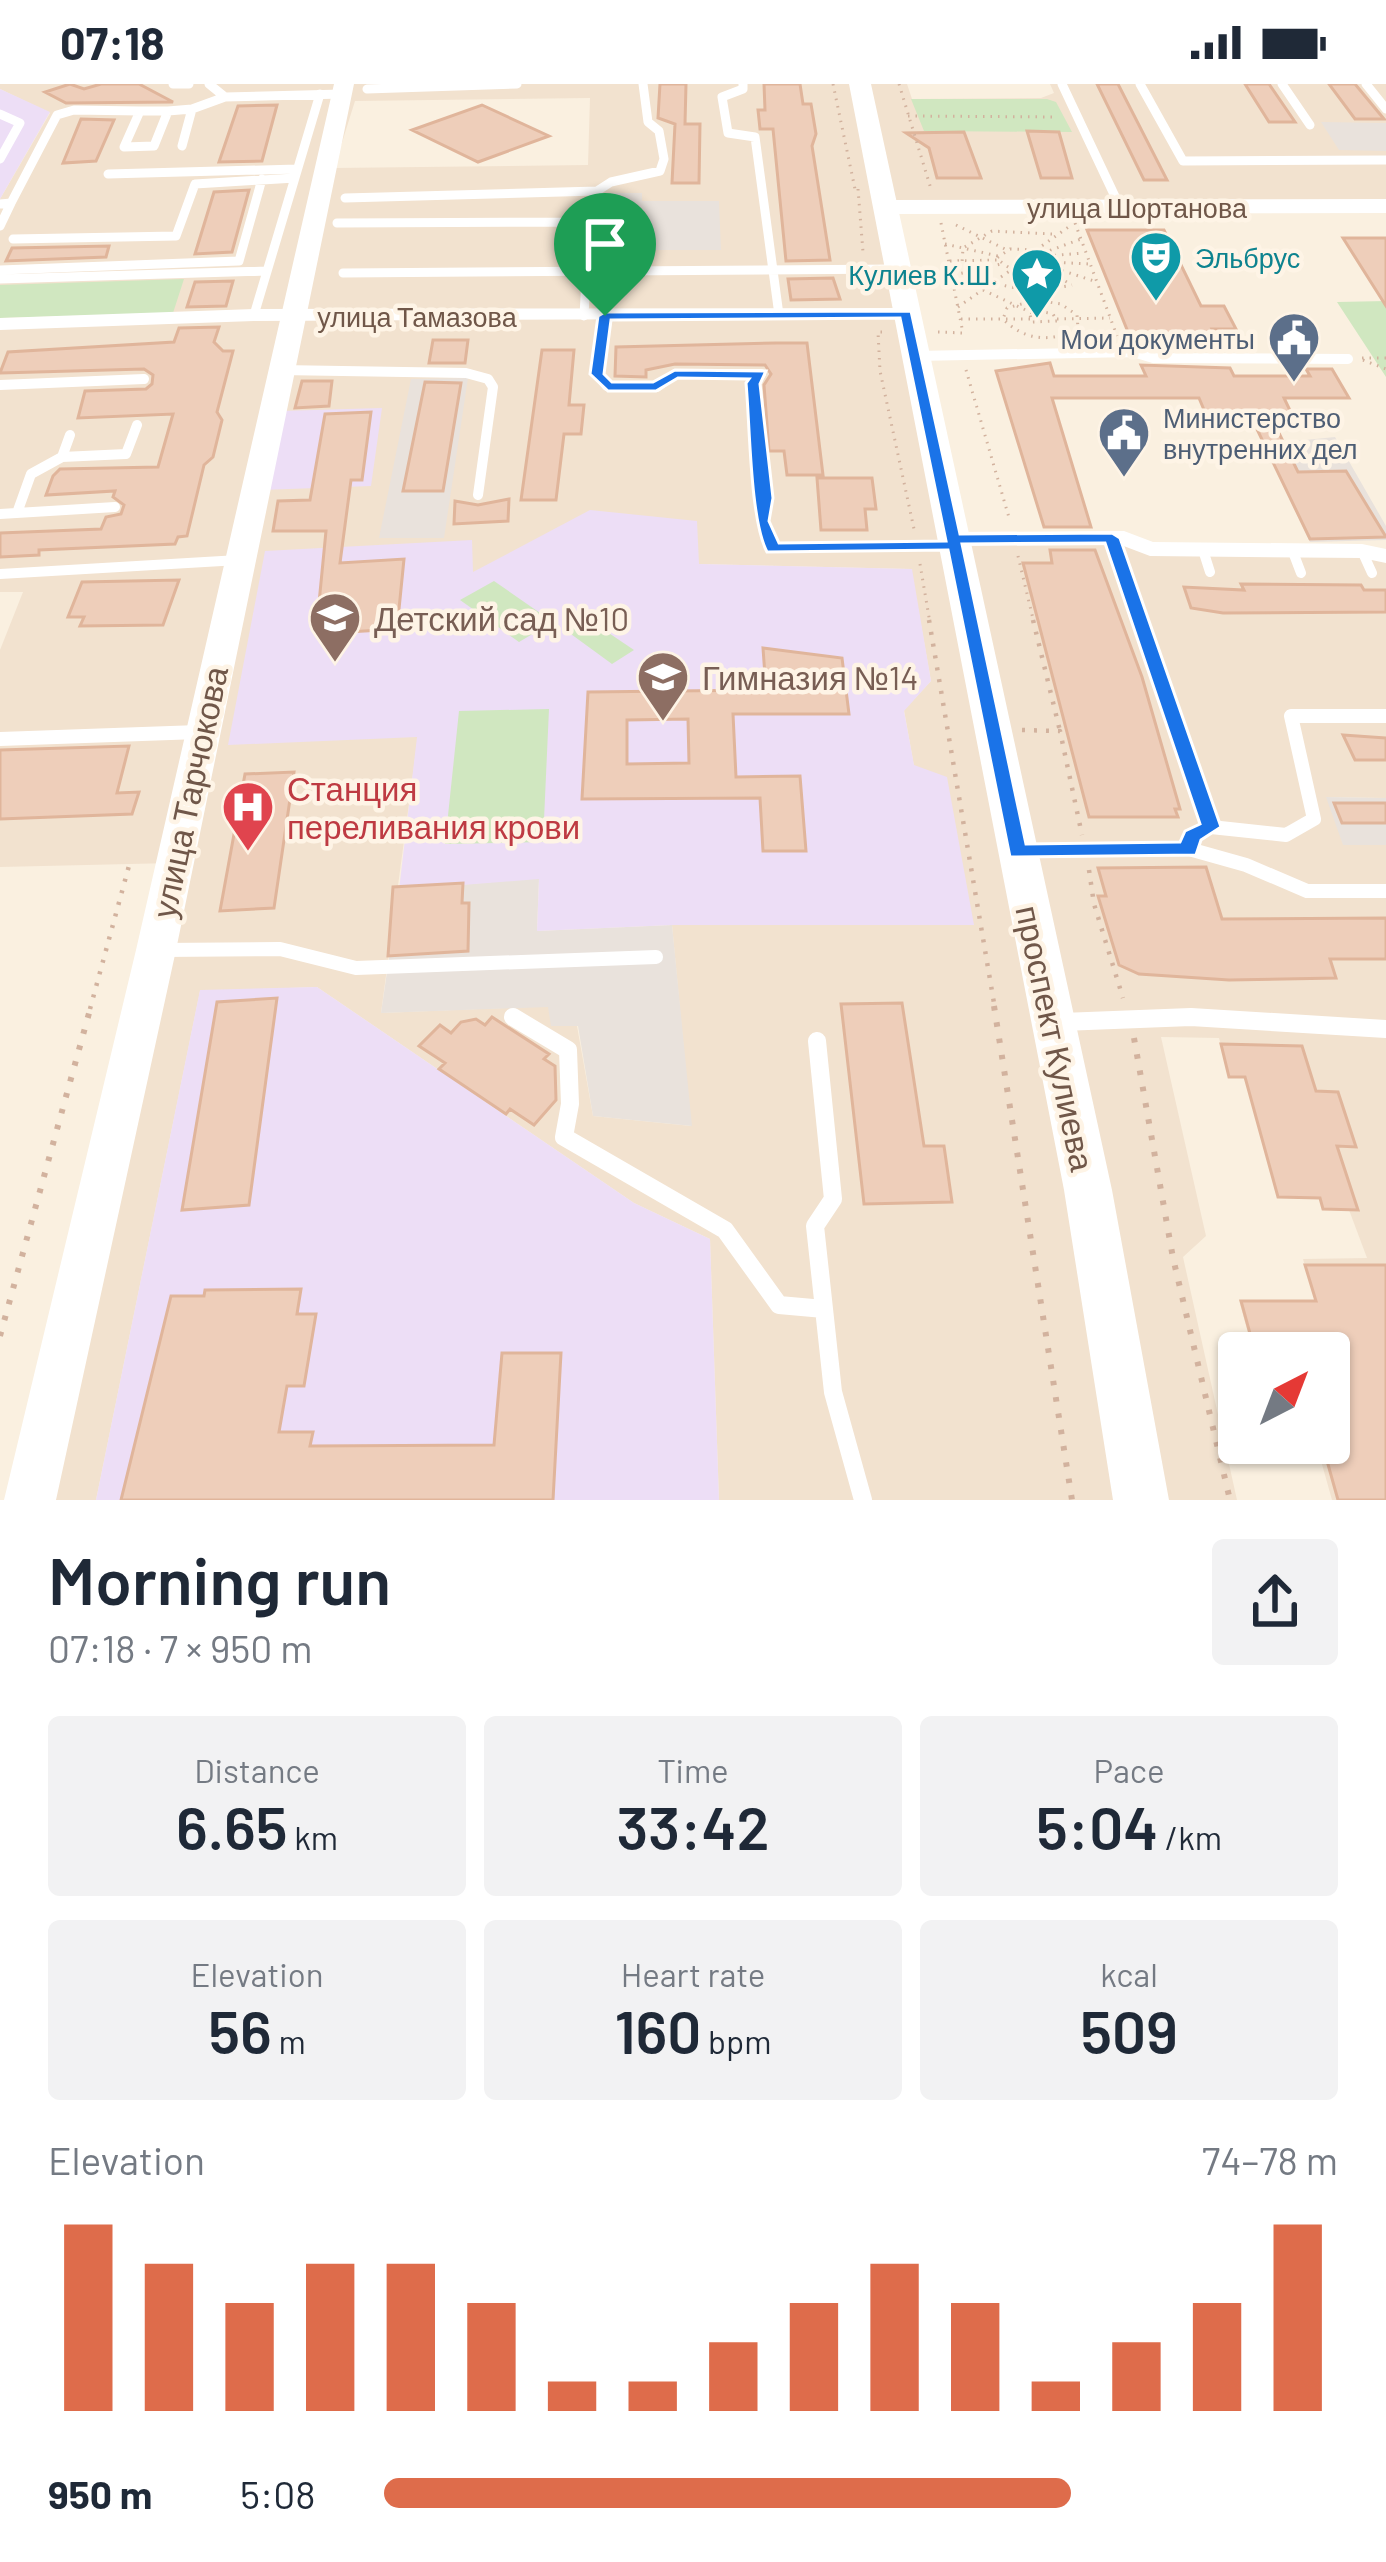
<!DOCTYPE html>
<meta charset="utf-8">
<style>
:root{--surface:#fff;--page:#f2f2f3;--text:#1f2937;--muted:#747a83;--accent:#de6c4b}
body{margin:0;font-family:Barlow,sans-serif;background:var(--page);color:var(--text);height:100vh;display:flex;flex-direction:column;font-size:45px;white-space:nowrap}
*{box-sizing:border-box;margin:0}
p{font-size:39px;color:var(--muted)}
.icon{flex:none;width:66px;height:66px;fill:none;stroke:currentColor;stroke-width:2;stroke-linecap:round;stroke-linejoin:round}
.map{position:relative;height:1416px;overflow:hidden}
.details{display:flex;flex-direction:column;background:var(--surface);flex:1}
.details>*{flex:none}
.needle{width:78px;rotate:42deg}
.tools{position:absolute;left:1218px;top:1248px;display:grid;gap:24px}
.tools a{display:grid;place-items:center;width:132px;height:132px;border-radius:12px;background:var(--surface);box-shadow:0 3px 9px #0004;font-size:60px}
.pin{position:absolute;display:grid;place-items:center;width:102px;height:102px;color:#fff;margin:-123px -51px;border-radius:50% 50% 50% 0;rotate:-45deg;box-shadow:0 0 12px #0007}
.pin .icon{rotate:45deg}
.round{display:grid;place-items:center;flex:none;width:126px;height:126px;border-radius:12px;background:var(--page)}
.overview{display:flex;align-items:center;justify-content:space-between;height:204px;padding:0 48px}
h1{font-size:66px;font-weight:600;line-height:90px}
.figures{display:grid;grid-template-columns:repeat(3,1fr);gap:18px;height:204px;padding:12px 48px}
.figures div{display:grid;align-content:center;border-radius:12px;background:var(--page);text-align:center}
.figures b{font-size:60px;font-weight:600}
.figures small{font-size:33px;font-weight:400}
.figures p{font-size:33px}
.chart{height:336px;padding:24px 48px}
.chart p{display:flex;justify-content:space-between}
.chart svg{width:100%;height:216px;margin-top:12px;stroke:var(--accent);stroke-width:6}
ul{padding:0 48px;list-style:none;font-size:39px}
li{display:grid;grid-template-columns:192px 144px 1fr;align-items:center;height:90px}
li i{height:30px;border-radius:15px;background:var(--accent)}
.status{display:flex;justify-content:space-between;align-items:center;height:84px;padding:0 60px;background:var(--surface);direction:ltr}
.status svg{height:33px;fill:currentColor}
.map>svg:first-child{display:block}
.residential{fill:#f2e2cf;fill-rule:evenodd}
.industrial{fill:#e9e2dc}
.education{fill:#eddef6}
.green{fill:#d0e7c0}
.building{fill:#eeceba;stroke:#e0b59b;stroke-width:3;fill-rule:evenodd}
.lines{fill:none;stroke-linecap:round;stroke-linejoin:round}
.path-far2{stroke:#d2b29e;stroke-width:3;stroke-dasharray:1.5 6;stroke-linecap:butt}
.path-far1{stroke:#d2b29e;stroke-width:4.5;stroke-dasharray:3 9;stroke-linecap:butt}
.path{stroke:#d2b29e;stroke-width:6;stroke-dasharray:4.5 12;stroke-linecap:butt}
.service-far3{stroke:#fff;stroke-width:9}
.service-far2{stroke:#fff;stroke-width:10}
.service-far1{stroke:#fff;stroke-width:14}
.service{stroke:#fff;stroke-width:18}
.minor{fill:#fff;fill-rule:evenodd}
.tertiary{fill:#fff;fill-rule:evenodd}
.secondary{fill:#fff;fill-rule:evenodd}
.route{fill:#1a73e8;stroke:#fff;stroke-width:3;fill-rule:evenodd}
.labels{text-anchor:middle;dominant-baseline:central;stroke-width:9;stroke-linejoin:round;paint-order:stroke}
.far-street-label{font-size:27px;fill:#705749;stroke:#fef4e6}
.far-culture-label{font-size:27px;fill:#0d838f;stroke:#fef4e6;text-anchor:start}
.far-service-label{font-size:27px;fill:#4e5e75;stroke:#fef4e6;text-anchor:end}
.education-label{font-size:33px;fill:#785e54;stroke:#fef4e6;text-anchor:start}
.health-label{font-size:33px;fill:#be3a42;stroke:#fef4e6;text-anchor:start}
.street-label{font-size:33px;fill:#705749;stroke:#fef4e6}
</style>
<div class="status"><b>07:18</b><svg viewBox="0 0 49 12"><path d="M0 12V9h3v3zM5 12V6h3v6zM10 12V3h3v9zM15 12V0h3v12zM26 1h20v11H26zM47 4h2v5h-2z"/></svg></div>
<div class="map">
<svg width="1386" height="1416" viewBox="0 0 1386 1416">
<rect width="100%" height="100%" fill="#faf0e0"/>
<path class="residential" d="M 0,0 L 907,0 L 912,15 L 1041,14 L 1054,9 L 1050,0 L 1386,0 L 1386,122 L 888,123 L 954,455 L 1124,454 L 1150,465 L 1386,472 L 1386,714 L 1328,713 L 1343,760 L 1386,761 L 1386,1416 L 1332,1416 L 1316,1359 L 1329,1359 L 1329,1269 L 1252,1264 L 1239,1216 L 1315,1216 L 1303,1175 L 1367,1174 L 1349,1126 L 1323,1125 L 1319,1114 L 1278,1113 L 1245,994 L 1229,993 L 1219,954 L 1161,953 L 1206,1152 L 1183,1173 L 1237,1416 L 719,1416 L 710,1155 L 634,1119 L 317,903 L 200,907 L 96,1416 L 30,1416 L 173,779 L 0,783 L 0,566 L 23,508 L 0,508 L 0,115 L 50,29 L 0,5 ZM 590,14 L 588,81 L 334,84 L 355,17 ZM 642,109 L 641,117 L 721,166 L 629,166 ZM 472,457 L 472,488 L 698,480 L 911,485 L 931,597 L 904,626 L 914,682 L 973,841 L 672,841 L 691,1042 L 593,1032 L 577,942 L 549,922 L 381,929 L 418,652 Z"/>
<path class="industrial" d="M 1321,38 L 1386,39 L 1386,67 L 1339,66 Z
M 604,109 L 642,109 L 642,117 L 719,117 L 721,166 L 630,166 L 628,177 L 599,177 Z
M 468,294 L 444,454 L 379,454 L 411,295 Z
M 1335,353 L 1386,442 L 1386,456 L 1310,458 L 1264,360 Z
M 1326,713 L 1386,714 L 1386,761 L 1343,761 Z
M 539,794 L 537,847 L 672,841 L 692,1042 L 593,1032 L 578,942 L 551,942 L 548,923 L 381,929 L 399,806 Z"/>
<path class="education" d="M 0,5 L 50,28 L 0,115 Z
M 382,324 L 371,402 L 262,406 L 280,327 Z
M 590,426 L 697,437 L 699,480 L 912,485 L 931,597 L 904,627 L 914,681 L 947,693 L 974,841 L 672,841 L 537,847 L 539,795 L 399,806 L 417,653 L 228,661 L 265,467 L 472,456 L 473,488 Z
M 317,903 L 634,1119 L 710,1155 L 719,1416 L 96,1416 L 200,906 Z"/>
<path class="green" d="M 911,15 L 1047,15 L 1056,18 L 1072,48 L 924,47 Z
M 184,195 L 173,229 L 0,234 L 0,201 Z
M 1386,217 L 1386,293 L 1337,218 Z
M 494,497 L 553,538 L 519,558 L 460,516 Z
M 585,533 L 634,566 L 612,580 L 564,545 Z
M 549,625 L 543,758 L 445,760 L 459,627 Z"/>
<path class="building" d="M 70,0 L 84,5 L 101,0 L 139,0 L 173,18 L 66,19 L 45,8 Z
M 660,0 L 686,0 L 685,40 L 700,40 L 699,99 L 672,99 L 675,40 L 658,34 Z
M 764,0 L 800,0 L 803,20 L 811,20 L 816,50 L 812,62 L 830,176 L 786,177 L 773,45 L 760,45 L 758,26 L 765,26 Z
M 1097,0 L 1118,0 L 1167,96 L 1144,96 Z
M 1245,0 L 1269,0 L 1295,38 L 1269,38 Z
M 1329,0 L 1355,0 L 1384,35 L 1355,35 Z
M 277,21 L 262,77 L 219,78 L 238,22 Z
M 482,21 L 549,52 L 478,78 L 412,46 Z
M 81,35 L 114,36 L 96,77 L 63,79 Z
M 1027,47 L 1059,48 L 1072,94 L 1041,94 Z
M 964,48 L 981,94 L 937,94 L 929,64 L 906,49 Z
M 249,106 L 232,168 L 195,170 L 214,108 Z
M 1087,146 L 1164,146 L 1201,222 L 1224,222 L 1236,245 L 1212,245 L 1221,265 L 1154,264 L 1132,258 Z
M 1343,154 L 1386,154 L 1386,222 Z
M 109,162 L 106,173 L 6,177 L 12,164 Z
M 833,194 L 840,215 L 791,216 L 788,195 Z
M 233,197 L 226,222 L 187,223 L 195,198 Z
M 219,243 L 214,258 L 223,267 L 233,267 L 217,328 L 222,336 L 213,373 L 204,381 L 187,452 L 178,453 L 175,460 L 39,466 L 39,471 L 0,473 L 0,449 L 101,445 L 106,433 L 121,430 L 124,421 L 113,413 L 115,407 L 46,411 L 53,392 L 60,385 L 158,383 L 173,330 L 78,334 L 85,307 L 146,305 L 152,300 L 153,291 L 144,285 L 0,289 L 8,268 L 174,258 L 179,244 Z
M 433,256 L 468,256 L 465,279 L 429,279 Z
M 776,259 L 807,259 L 823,391 L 787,391 L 784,367 L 769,367 L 764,301 L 771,290 L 765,281 L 675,280 L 646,286 L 646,293 L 615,292 L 616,263 Z
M 542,266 L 574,266 L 569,321 L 584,321 L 581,350 L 564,350 L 556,416 L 521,416 Z
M 1050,279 L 1054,292 L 1146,292 L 1141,281 L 1230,284 L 1234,292 L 1310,292 L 1306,285 L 1332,285 L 1349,314 L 1284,314 L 1297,341 L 1275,341 L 1298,388 L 1346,387 L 1386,453 L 1310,455 L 1255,341 L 1210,340 L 1199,314 L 1052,314 L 1091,443 L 1044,443 L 996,287 Z
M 302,297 L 332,297 L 329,322 L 295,324 Z
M 425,298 L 461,299 L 443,407 L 403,407 Z
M 371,328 L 362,396 L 351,396 L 340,479 L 404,475 L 397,545 L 316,550 L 326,447 L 273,447 L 278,417 L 310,416 L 325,330 Z
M 817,394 L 872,394 L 876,425 L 865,425 L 867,446 L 821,446 Z
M 509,415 L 508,437 L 454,440 L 455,417 L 478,421 Z
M 1050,466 L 1095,466 L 1142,593 L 1180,725 L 1175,725 L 1178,733 L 1089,733 L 1023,479 L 1052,479 Z
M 179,496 L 163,541 L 80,542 L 84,533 L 68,533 L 82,498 Z
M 1241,500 L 1361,501 L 1364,506 L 1386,506 L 1386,528 L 1223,529 L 1191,524 L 1184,503 L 1244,506 Z
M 763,564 L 842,574 L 849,630 L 733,630 L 736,693 L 800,692 L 806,767 L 763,767 L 760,714 L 582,715 L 588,608 L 766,606 ZM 688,635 L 689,679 L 627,680 L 627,636 Z
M 1343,651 L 1386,654 L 1386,676 L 1355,676 Z
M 129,662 L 117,709 L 139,708 L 132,730 L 0,735 L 0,666 Z
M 294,688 L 274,824 L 220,827 L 245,690 Z
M 1334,719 L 1386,719 L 1386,739 L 1342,739 Z
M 1206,783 L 1222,835 L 1386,834 L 1386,875 L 1330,875 L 1336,894 L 1229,896 L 1139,890 L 1119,881 L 1098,812 L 1106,812 L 1098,784 Z
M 463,799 L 462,819 L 469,819 L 468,867 L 388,872 L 393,803 Z
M 277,914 L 249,1121 L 182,1126 L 217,918 Z
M 902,919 L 924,1062 L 944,1062 L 952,1118 L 864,1120 L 841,920 Z
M 492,933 L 549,970 L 544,975 L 555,982 L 556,1016 L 534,1041 L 510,1025 L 506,1030 L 439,985 L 445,979 L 419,962 L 440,941 L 451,949 L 461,938 L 476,935 L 485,941 Z
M 1221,960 L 1302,962 L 1316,1007 L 1338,1008 L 1356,1063 L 1337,1062 L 1358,1126 L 1323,1125 L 1320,1114 L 1278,1113 L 1245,993 L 1229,993 Z
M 1305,1181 L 1386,1181 L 1386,1416 L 1338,1416 L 1322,1359 L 1329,1359 L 1329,1269 L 1254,1264 L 1241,1217 L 1316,1217 Z
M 301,1205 L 297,1230 L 316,1230 L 304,1302 L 287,1302 L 279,1348 L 313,1348 L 310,1362 L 494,1361 L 502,1269 L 561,1269 L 553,1416 L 121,1416 L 171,1212 L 204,1212 L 205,1206 Z"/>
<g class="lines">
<path class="path-far2" d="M 833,0 L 855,105
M 899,0 L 931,105
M 908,32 L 1058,33
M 858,105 L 863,168
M 941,139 L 963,249
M 1075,139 L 1117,252
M 956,141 L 1005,165
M 1052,150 L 992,147 L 963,164 L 962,179 C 994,207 1032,209 1072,201
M 945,160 L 998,172
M 1010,165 L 1036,166 L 1050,180 C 1031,192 1012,190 997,174 Z
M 1036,166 L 1070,142
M 1043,169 L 1081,155
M 1047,172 L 1083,169
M 950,177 L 998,176
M 1049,178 L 1090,180
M 1048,182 L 1094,197
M 1046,186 L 1072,201
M 1028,188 L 1039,227
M 954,191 L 1001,180
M 930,199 L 954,199
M 983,206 L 1032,229
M 1036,216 L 1061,220 L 1077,231 L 1078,244 C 1052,259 1025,257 1003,235 L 1007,224 Z
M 958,223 L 1011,186
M 1039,227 L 1053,230 L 1057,237 L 1032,238 L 1030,231 Z
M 961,235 L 1030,235
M 1057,235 L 1110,234
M 882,248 L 878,248 L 880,287 L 914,445
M 938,248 L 963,249
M 1362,274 L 1386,274
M 1363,276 L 1386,285
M 966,286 L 1010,437
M 1018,472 L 1034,539
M 920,480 L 930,539"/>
<path class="path-far1" d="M 929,536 L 995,925
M 1033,536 L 1060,647
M 1022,646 L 1060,647 L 1082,751
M 1089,786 L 1094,820 L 1123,914
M 90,925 L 130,778"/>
<path class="path" d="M 994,922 L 1072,1416
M 1134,954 L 1173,1174 L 1230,1416
M 0,1252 L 91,922"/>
<path class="service-far3" d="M 173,0 L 189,0
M 209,0 L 225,13 L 342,10
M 743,0 L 743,5 L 722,13 L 728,49 L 755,53 L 779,231
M 1062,0 L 1120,123
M 1140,0 L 1183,77 L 1386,76
M 1282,0 L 1310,41
M 1366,0 L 1386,25
M 367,5 L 517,0
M 140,27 L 168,27 L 154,62 L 124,63 Z
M 168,27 L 192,25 L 225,13
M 0,30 L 20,39 L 0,75
M 182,62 L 192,25
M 108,90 L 297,85
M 345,114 L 597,107
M 0,120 L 11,119 L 57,31 L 74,26 L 140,27
M 337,139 L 589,138
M 0,142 L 11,119
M 13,155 L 176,152 L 195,100 L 295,94
M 0,186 L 239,177 L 262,95
M 343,189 L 898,185
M 0,195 L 267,187
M 254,231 L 320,10
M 584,232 L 589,138 L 597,107 L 611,98 L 660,87 L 664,75 L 659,47 L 648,38 L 643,0
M 604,237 L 605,232"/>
<path class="service-far2" d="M 605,234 L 597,290 L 607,302 L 657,303 L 675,290 L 761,290 L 753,299 C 758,345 757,425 772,464 L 954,461
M 916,272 L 1133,268 L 1153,274 L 1348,275
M 280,286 L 466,289 L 488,295 L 493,303 L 478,411
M 0,301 L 144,295
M 62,373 L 70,351
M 17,429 L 31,390 L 62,373 L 126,370 L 137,341
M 0,430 L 115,423
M 1112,454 L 1141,539
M 1203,466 L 1210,488
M 1362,467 L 1372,489
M 1293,468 L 1301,489
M 0,490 L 239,476"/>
<path class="service-far1" d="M 1140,536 L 1211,743 L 1286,751 L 1314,735 L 1291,632 L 1386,632
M 0,655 L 199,648
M 1189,765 L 1191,752 L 1211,743
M 1023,767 L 1189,765 L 1246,781 L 1307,807 L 1386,807
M 161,866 L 280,865 L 356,884 L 656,873"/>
<path class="service" d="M 513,933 L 568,966 L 570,1020 L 564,1053 L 725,1146 L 779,1221 L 824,1225
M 1062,938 L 1191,933 L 1386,945
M 817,957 L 833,1115 L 815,1142 L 833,1308 L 863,1416"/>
<path class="minor" d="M 906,224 L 913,226 L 913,234 L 254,237 L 0,246 L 0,234 L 254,225 Z
M 1124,447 L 1153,458 L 1362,460 L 1386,465 L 1386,479 L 1362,474 L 1150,472 L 1121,461 L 953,462 L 942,455 L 953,448 Z"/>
<path class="tertiary" d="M 334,0 L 354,0 L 176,866 L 56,1416 L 4,1416 L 136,866 Z
M 1386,115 L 1386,129 L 887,130 L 876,123 L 887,116 Z"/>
<path class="secondary" d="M 849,0 L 871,0 L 1112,1106 L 1169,1416 L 1113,1416 L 1064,1106 Z"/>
</g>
<path class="route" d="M 911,227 L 960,450 L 1112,449 L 1120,454 L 1221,743 L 1201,756 L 1196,771 L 1010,773 L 948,466 L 767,468 C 750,436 750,342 746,299 L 749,295 L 678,294 L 656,307 L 608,307 L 590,290 L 598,232 L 605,228 ZM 900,234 L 946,457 L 779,459 L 769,437 L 773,414 L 760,300 L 766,287 L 675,286 L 653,298 L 612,298 L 604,290 L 611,236 ZM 1105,459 L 1200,740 L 1185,747 L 1180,758 L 1026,760 L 962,460 Z"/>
<defs>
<g id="theatre-pin" transform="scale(2.7)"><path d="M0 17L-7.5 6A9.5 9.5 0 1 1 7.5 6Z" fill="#0f9aa8" stroke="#fef4e6"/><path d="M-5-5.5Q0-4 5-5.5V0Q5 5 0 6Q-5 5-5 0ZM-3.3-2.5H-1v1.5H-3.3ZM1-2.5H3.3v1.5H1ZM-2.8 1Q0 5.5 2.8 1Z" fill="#fff"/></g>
<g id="sight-pin" transform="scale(2.7)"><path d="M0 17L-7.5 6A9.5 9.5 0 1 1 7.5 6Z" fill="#0f9aa8" stroke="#fef4e6"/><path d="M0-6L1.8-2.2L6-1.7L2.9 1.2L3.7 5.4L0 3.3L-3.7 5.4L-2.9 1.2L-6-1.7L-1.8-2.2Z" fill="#fff"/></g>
<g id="civic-pin" transform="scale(2.7)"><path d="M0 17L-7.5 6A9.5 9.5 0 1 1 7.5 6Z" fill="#5c6f8a" stroke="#fef4e6"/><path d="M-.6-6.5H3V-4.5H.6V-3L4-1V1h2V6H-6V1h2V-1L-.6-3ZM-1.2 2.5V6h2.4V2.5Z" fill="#fff"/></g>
<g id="school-pin" transform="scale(2.7)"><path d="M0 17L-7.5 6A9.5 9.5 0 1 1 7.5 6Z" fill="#8d6e63" stroke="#fef4e6"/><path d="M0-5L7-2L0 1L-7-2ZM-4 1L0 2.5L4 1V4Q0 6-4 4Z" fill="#fff"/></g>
<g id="hospital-pin" transform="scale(2.7)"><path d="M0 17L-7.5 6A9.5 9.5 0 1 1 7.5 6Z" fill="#e0444e" stroke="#fef4e6"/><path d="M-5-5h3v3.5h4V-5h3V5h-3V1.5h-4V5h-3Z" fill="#fff"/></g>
</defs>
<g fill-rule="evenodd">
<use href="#theatre-pin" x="1156" y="173"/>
<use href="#sight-pin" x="1037" y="190"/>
<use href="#civic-pin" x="1294" y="254"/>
<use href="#civic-pin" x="1124" y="349"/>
<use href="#school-pin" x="335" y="534"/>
<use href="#school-pin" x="663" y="593"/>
<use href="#hospital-pin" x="248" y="723"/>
</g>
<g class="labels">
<g class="far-street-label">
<text x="1137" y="123">улица Шортанова</text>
<text x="417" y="232">улица Тамазова</text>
</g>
<g class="far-culture-label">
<text x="1195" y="173">Эльбрус</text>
<text x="998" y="190" text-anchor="end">Кулиев К.Ш.</text>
</g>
<g class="far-service-label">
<text x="1255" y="254">Мои документы</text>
<text x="1163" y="333" text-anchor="start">Министерство<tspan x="1163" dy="31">внутренних дел</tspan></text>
</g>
<g class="education-label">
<text x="374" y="534">Детский сад №10</text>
<text x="702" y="593">Гимназия №14</text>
</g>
<g class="health-label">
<text x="287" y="704">Станция<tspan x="287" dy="38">переливания крови</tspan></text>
</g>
<g class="street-label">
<text transform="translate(189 708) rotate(-78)">улица Тарчокова</text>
<text transform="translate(1056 954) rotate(78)">проспект Кулиева</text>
</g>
</g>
</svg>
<div class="tools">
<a><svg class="needle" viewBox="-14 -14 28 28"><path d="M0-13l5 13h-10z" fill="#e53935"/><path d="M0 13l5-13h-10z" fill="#747a83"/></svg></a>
</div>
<div class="pin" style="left:605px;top:232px;background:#1e9e55"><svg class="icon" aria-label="arrive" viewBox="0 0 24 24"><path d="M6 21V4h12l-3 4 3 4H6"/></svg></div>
</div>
<section class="details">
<div class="overview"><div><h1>Morning run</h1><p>07:18 · 7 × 950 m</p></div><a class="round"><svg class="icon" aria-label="share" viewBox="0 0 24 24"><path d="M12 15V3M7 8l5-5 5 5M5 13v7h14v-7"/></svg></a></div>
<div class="figures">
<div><p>Distance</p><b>6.65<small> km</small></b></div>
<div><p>Time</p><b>33:42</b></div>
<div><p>Pace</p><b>5:04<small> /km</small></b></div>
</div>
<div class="figures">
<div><p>Elevation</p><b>56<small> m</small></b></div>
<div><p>Heart rate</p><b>160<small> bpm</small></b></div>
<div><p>kcal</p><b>509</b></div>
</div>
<div class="chart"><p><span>Elevation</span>74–78 m</p>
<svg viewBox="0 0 160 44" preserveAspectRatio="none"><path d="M5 44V6M15 44V14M25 44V22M35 44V14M45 44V14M55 44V22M65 44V38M75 44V38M85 44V30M95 44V22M105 44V14M115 44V22M125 44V38M135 44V30M145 44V22M155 44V6"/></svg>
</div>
<ul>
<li><b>950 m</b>5:08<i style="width:72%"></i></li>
</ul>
</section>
